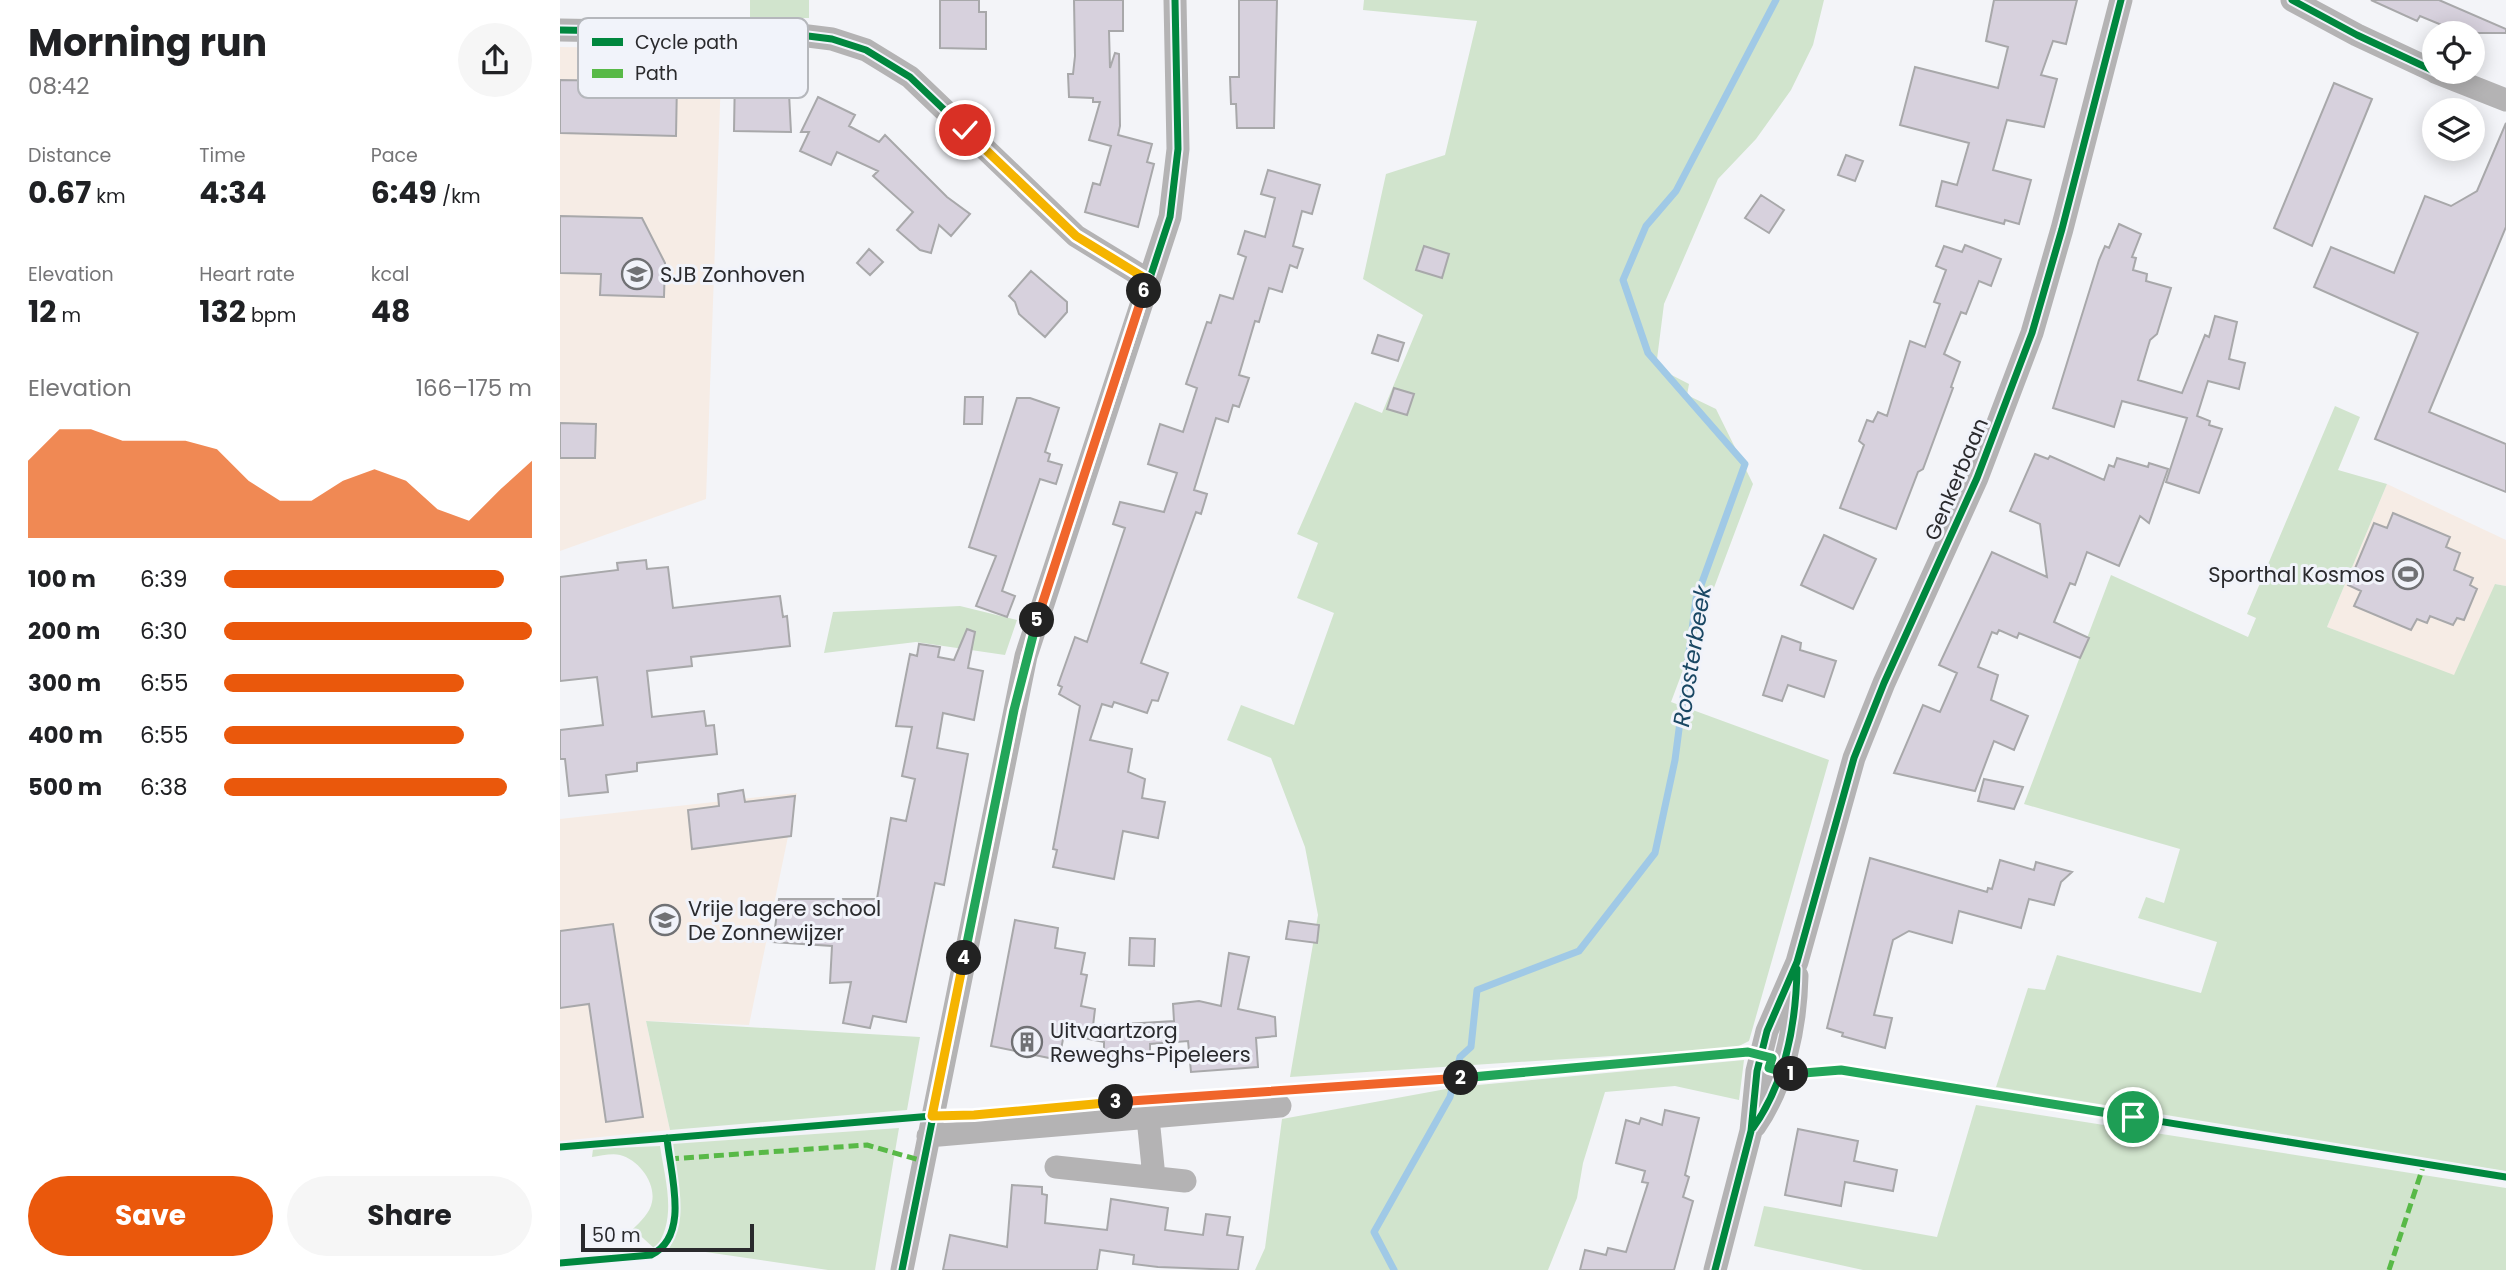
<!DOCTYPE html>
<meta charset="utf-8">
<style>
:root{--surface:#fff;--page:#f6f6f6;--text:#202124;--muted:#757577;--accent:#ea580c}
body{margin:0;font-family:Poppins,sans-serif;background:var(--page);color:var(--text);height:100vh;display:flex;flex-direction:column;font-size:26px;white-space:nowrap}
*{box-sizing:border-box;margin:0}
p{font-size:23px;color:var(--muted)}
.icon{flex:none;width:38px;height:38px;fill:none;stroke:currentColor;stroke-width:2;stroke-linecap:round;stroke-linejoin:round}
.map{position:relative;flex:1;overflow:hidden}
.details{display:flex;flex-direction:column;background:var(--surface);width:560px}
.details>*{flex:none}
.buttons{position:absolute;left:1862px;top:21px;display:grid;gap:14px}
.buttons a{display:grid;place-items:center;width:63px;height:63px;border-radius:50%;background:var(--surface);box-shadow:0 4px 18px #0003;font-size:35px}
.scale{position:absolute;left:21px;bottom:18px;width:173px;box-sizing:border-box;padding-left:7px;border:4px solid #2a2a2d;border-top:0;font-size:19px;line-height:24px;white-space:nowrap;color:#2a2a2d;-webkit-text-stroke:5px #f1f3fa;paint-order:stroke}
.pin{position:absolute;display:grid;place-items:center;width:60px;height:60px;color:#fff;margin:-30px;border:4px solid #fff;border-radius:50%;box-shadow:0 2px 7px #0007}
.km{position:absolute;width:35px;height:35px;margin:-18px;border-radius:50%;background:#222;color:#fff;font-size:19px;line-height:35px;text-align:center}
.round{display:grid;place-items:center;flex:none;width:74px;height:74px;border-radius:37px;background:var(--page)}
.head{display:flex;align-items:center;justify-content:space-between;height:119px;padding:0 28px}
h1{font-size:38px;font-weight:700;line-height:52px}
.figures{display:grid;grid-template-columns:repeat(3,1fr);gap:10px;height:119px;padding:7px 28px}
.figures div{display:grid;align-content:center}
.figures b{font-size:30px;font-weight:700}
.figures small{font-size:19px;font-weight:400}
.figures p{font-size:19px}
.chart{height:196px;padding:14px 28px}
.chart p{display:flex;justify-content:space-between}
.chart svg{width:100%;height:126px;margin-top:7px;fill:var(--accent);opacity:.7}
.button{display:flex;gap:14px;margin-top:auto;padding:14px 28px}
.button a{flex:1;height:80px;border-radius:42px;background:var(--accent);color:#fff;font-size:28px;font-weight:700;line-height:80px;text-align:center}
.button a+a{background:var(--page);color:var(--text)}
ul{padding:0 28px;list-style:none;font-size:23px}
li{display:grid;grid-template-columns:112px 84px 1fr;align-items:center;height:52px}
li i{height:18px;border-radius:9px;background:var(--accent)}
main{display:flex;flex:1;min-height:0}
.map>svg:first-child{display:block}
.education{fill:#f6ece5}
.green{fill:#d1e4cd}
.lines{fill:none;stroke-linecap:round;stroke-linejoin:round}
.stream{stroke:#a0c9e6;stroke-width:7}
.building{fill:#d7d1dd;stroke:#a8a8aa;stroke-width:2}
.minor{stroke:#b4b3b4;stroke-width:23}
.quiet{stroke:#58b947;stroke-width:5;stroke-dasharray:10 5;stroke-linecap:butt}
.cycleway-casing{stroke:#f1f3fa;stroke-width:11}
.cycleway{stroke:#00873e;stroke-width:7}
.split-1-casing{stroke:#fff;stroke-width:14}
.split-2-casing{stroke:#fff;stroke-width:14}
.split-3-casing{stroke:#fff;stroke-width:14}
.split-4-casing{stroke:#fff;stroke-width:14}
.split-5-casing{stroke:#fff;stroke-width:14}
.split-6-casing{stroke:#fff;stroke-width:14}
.split-7-casing{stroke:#fff;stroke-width:14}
.split-1{stroke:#22a559;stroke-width:9}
.split-2{stroke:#22a559;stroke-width:9}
.split-3{stroke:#f0652b;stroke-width:9}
.split-4{stroke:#f5b400;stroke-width:9}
.split-5{stroke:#22a559;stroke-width:9}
.split-6{stroke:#f0652b;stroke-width:9}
.split-7{stroke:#f5b400;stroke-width:9}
.labels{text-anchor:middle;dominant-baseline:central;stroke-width:6;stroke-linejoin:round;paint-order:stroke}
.poi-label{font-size:21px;fill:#2a2a2d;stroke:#f1f3fa;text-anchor:start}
.street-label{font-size:21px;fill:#2a2a2d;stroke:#f1f3fa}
.water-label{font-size:23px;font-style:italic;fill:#194763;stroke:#f1f3fa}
.key{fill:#f1f3fa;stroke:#b5b7bc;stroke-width:2}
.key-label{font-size:19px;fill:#2a2a2d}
</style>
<main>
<section class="details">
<div class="head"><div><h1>Morning run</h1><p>08:42</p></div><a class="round"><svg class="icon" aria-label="share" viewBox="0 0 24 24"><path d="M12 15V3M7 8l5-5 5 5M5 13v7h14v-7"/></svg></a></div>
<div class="figures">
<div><p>Distance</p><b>0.67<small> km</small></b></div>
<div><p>Time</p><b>4:34</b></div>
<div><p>Pace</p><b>6:49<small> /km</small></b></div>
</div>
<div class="figures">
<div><p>Elevation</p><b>12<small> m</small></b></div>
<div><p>Heart rate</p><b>132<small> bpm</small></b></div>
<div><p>kcal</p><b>48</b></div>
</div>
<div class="chart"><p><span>Elevation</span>166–175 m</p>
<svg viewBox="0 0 160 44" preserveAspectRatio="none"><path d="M0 44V17L10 6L20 6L30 10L40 10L50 10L60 13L70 24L80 31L90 31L100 24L110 20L120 24L130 34L140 38L150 27L160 17V44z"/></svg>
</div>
<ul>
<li><b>100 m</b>6:39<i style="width:91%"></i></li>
<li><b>200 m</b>6:30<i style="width:100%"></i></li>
<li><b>300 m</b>6:55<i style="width:78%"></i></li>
<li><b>400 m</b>6:55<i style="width:78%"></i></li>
<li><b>500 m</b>6:38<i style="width:92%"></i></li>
</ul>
<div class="button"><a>Save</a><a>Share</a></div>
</section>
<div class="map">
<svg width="1946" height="1270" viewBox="0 0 1946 1270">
<rect width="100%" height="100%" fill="#f3f4f8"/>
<path class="education" d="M 0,47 L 162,49 L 146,499 L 0,551 Z
M 1827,484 L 1946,540 L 1946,586 L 1936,584 L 1894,676 L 1767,627 Z
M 237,793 L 189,1025 L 86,1021 L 110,1130 L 0,1141 L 0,819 Z"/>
<path class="green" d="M 190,0 L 249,0 L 249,18 L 190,18 Z
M 804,0 L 1264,0 L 1253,45 L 1231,90 L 1196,139 L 1158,179 L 1104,304 L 1096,367 L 1129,384 L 1127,395 L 1156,409 L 1193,484 L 1111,702 L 1269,760 L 1189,1041 L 1175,1048 L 730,1077 L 758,915 L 745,847 L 711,758 L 667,740 L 681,705 L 734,725 L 774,613 L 737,598 L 758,543 L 737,534 L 795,402 L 822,413 L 863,315 L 803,279 L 826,174 L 885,155 L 917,21 L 803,10 Z
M 1775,406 L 1800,417 L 1778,470 L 1827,484 L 1767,627 L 1894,675 L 1935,584 L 1946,586 L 1946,1171 L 1436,1087 L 1468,988 L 1485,990 L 1497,955 L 1641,993 L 1657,942 L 1578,918 L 1586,897 L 1604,903 L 1620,849 L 1464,804 L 1551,575 L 1688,637 L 1696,618 L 1687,614 Z
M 400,606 L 457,620 L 445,655 L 356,642 L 264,653 L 273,612 Z
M 86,1021 L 360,1037 L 347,1110 L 110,1130 Z
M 1184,1060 L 1179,1100 L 1115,1086 L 1045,1092 L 1023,1163 L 1017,1198 L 988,1270 L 695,1270 L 705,1248 L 722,1119 L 897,1087 Z
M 1416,1105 L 1946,1188 L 1946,1270 L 1303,1270 L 1194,1246 L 1204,1206 L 1377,1237 Z
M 339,1128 L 315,1270 L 268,1270 L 118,1248 L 108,1251 C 126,1216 117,1181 112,1144 Z
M 100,1146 C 105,1180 118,1219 95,1249 L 73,1229 C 80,1222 90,1213 92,1202 C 96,1183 79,1160 60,1155 C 52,1153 40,1156 32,1157 L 33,1149 Z"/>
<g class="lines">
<path class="stream" d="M 834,1270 L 814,1232 L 890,1097 L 900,1057 L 911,1047 L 917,990 L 1019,951 L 1095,853 L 1115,760 L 1136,599 L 1185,464 L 1088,353 L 1063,280 L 1086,226 L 1116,191 L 1216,0"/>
</g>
<path class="building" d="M 380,0 L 419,0 L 419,12 L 426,12 L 426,49 L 380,48 Z
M 514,0 L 563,0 L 563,31 L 549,31 L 550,68 L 555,53 L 559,54 L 560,126 L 558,135 L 592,144 L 587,162 L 594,164 L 578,227 L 525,212 L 533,183 L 540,185 L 551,146 L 529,140 L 540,102 L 533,102 L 533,98 L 509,97 L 508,74 L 513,74 L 515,56 Z
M 679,0 L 717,0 L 714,128 L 677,128 L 676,104 L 671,104 L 670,77 L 679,77 Z
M 1434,0 L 1517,0 L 1506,44 L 1493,41 L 1481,75 L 1497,79 L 1484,127 L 1447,120 L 1433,170 L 1471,180 L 1459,224 L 1445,220 L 1444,224 L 1376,206 L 1382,181 L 1397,185 L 1409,143 L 1340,125 L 1355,67 L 1438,88 L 1448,47 L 1426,41 Z
M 1811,0 L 1879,0 L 1946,29 L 1946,33 L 1901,33 L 1860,16 L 1857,21 Z
M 175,73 L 228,74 L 231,132 L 174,131 Z
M 0,80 L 117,82 L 116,136 L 0,133 Z
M 1774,83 L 1812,99 L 1752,246 L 1714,228 Z
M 258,97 L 295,115 L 289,126 L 319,142 L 325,135 L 387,197 L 410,214 L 391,236 L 379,225 L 371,253 L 360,250 L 337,230 L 353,212 L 313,176 L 318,171 L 277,152 L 271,165 L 240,151 L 249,132 L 241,132 Z
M 1946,123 L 1946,227 L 1869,412 L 1946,444 L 1946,492 L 1815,439 L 1858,333 L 1754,287 L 1771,247 L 1834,273 L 1865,196 L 1891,206 L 1917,191 Z
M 1286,155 L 1303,161 L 1295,181 L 1278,175 Z
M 708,170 L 760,185 L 752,214 L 742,211 L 733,246 L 743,249 L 737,268 L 730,265 L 722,292 L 709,288 L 699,322 L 695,321 L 679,375 L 689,378 L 679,407 L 673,405 L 668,422 L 656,418 L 634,490 L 647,494 L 641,514 L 636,512 L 581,663 L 608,673 L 598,701 L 592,700 L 587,713 L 554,702 L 552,707 L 542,704 L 530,740 L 572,749 L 568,772 L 585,779 L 582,798 L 605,802 L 598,838 L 563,831 L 554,879 L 493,867 L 497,850 L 493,849 L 520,706 L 499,694 L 502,687 L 498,685 L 515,637 L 527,642 L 565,528 L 553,524 L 560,502 L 604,512 L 617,473 L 588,464 L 600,424 L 623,432 L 637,388 L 626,384 L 647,322 L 651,323 L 660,295 L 673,299 L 686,257 L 678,254 L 685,231 L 705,237 L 715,198 L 701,194 Z
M 1201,195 L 1224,210 L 1209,233 L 1185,218 Z
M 0,216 L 82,218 L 105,263 L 104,297 L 40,295 L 41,274 L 0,273 Z
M 1559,224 L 1581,234 L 1572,257 L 1576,258 L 1573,270 L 1587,274 L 1586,281 L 1611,288 L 1597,334 L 1590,340 L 1578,380 L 1622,393 L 1645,335 L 1649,337 L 1655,316 L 1677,322 L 1669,359 L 1685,363 L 1679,389 L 1648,381 L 1637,416 L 1650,421 L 1649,425 L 1662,429 L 1639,493 L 1606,482 L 1627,418 L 1562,401 L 1554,427 L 1493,408 L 1539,260 L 1545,246 L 1549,248 Z
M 1405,245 L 1441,259 L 1431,286 L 1419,281 L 1406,314 L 1401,312 L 1384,354 L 1400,362 L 1391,387 L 1393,388 L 1363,469 L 1358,472 L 1336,529 L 1280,508 L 1304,445 L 1299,441 L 1307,420 L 1313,422 L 1318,412 L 1327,416 L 1350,341 L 1365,347 L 1380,304 L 1374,302 L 1386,270 L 1376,266 L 1384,246 L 1402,252 Z
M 864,246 L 889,254 L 882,278 L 856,270 Z
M 309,249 L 323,262 L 310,275 L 297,263 Z
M 471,271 L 507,302 L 507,312 L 485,337 L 459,314 L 455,302 L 449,296 Z
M 818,335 L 844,343 L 838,361 L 812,353 Z
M 834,388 L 854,394 L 847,415 L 827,409 Z
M 405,397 L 423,397 L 422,424 L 404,424 Z
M 457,398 L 470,398 L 499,408 L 485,452 L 490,454 L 488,461 L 502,465 L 496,484 L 480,479 L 442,591 L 455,596 L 447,617 L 416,606 L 436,556 L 409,547 Z
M 0,423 L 36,424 L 35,458 L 0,458 Z
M 1475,454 L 1488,459 L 1490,456 L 1544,480 L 1549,465 L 1554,467 L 1557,458 L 1588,467 L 1589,463 L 1608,469 L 1589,523 L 1580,516 L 1559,566 L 1527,552 L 1515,585 L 1510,583 L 1494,622 L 1529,638 L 1520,658 L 1459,633 L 1457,638 L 1439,630 L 1437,634 L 1432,632 L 1418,667 L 1438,675 L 1431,700 L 1468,716 L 1454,750 L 1434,741 L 1415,791 L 1334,773 L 1363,705 L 1380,712 L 1397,673 L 1379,665 L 1432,552 L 1487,577 L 1480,524 L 1450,511 Z
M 1833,513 L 1890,537 L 1886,547 L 1900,553 L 1894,570 L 1913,578 L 1910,585 L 1917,589 L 1904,620 L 1897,618 L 1893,625 L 1870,616 L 1867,623 L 1857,619 L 1851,630 L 1794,606 L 1801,591 L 1788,585 L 1814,523 L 1827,528 Z
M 1264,535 L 1316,559 L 1293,609 L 1241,585 Z
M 86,560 L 87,569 L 108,567 L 113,608 L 220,596 L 223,617 L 227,616 L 230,646 L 131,657 L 132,666 L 87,671 L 92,717 L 144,711 L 146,726 L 154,725 L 157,754 L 77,763 L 77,771 L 46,775 L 48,792 L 9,796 L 5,759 L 0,759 L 0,730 L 43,725 L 37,677 L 0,681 L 0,577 L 58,570 L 57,563 Z
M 407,629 L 415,632 L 408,668 L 423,671 L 414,720 L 383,713 L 377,748 L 408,754 L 384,885 L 375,883 L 346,1022 L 313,1016 L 310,1028 L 283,1023 L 291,982 L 270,983 L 272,946 L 213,942 L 219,899 L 317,899 L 331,818 L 346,821 L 355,779 L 342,776 L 352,727 L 336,726 L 350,654 L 357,656 L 359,644 L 380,647 L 378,657 L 394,660 Z
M 1222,636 L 1241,643 L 1240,650 L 1276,661 L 1264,697 L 1228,685 L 1222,701 L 1203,695 Z
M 1424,779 L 1463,787 L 1454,809 L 1418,801 Z
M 183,790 L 185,802 L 235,796 L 231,836 L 132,849 L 128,810 L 159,806 L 158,794 Z
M 1310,858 L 1427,892 L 1428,888 L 1432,889 L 1440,860 L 1474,870 L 1476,862 L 1512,872 L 1501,882 L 1494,905 L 1469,899 L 1461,928 L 1399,911 L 1392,943 L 1349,931 L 1333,940 L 1314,1015 L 1332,1018 L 1325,1048 L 1282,1036 L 1283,1033 L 1267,1028 Z
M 455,920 L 498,928 L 495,948 L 525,953 L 521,974 L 527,975 L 521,1006 L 535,1009 L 533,1026 L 614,1021 L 613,1004 L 639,1001 L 661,1006 L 669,953 L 689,957 L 678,1009 L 715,1017 L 716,1036 L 696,1038 L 698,1067 L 631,1072 L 628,1041 L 590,1044 L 590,1057 L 544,1059 L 544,1042 L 504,1034 L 499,1060 L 431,1046 Z
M 729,921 L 759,925 L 757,943 L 726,939 Z
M 53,924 L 83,1117 L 46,1122 L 29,1004 L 0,1008 L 0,931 Z
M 570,938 L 595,939 L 594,966 L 569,965 Z
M 1105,1110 L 1139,1118 L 1125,1175 L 1129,1177 L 1123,1197 L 1133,1201 L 1114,1270 L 1020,1270 L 1025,1250 L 1046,1255 L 1048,1248 L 1066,1252 L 1088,1183 L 1082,1182 L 1085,1171 L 1056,1163 L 1066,1120 L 1079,1124 L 1081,1118 L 1102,1125 Z
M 1238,1129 L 1298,1141 L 1294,1161 L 1337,1170 L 1333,1191 L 1285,1182 L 1281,1206 L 1225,1195 Z
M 452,1185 L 482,1187 L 482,1194 L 487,1195 L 485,1223 L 547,1230 L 551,1199 L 608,1208 L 605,1230 L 643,1235 L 646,1214 L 670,1217 L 667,1235 L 683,1237 L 678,1270 L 598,1267 L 573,1264 L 574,1255 L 540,1250 L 537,1270 L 383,1270 L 390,1235 L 447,1247 Z"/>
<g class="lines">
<path class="minor" d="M 1732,0 L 1797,35 L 1874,71
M 0,30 L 232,34 L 272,39 L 306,50 L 350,77 L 516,236 L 588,280
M 1875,72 L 1946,100
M 588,1118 L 594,1177
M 1195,1126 C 1224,1084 1236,1026 1237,976
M 368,1136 L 720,1106
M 496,1167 L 625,1181
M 342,1270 L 466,656 L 610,217 L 618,149 L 615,0
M 1155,1270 L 1191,1131 L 1197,1071 L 1207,1031 L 1237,962 L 1294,758 L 1324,683 L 1417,478 L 1472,333 L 1502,229 L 1561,0"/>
<path class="quiet" d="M 109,1159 L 307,1145 L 363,1161
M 1829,1270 L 1864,1164"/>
<g class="cycleway-casing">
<path id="cycleway" d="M 1732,0 L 1797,35 L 1874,71
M 0,30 L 232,34 L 272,39 L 306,50 L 350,77 L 516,236 L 588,280
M 1193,1128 C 1225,1083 1236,1024 1237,969
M 0,1147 L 372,1116 L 875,1080 L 1188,1052 L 1212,1058 L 1209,1068 L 1231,1074 L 1281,1070 L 1946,1177
M 0,1263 L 91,1255 C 131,1236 110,1173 107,1138
M 342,1270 L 466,656 L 610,217 L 618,149 L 615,0
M 1155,1270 L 1191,1131 L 1197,1071 L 1207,1031 L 1237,962 L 1294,758 L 1324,683 L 1417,478 L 1472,333 L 1502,229 L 1561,0"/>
</g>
<use href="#cycleway" class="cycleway"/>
</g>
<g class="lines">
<g class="split-1-casing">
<path id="split-1" d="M 1231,1074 L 1281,1070 L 1573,1117"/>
</g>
<g class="split-2-casing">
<path id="split-2" d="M 901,1078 L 1188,1052 L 1212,1058 L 1209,1068 L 1231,1074"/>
</g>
<g class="split-3-casing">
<path id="split-3" d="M 556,1102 L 901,1078"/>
</g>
<g class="split-4-casing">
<path id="split-4" d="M 404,958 L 372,1116 L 414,1115 L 556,1102"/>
</g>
<g class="split-5-casing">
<path id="split-5" d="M 404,958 L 454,710 L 477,620"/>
</g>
<g class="split-6-casing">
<path id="split-6" d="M 477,620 L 584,291"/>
</g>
<g class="split-7-casing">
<path id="split-7" d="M 405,130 L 516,236 L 588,280 L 584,291"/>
</g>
<use href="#split-1" class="split-1"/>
<use href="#split-2" class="split-2"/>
<use href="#split-3" class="split-3"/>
<use href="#split-4" class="split-4"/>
<use href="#split-5" class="split-5"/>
<use href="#split-6" class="split-6"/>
<use href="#split-7" class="split-7"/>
</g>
<defs>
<g id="school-ring" transform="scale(1.575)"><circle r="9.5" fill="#f1f3fa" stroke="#707174" stroke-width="1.5"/><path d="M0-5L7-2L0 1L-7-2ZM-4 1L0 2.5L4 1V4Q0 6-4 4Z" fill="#707174"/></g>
<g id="stadium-ring" transform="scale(1.575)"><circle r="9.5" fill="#f1f3fa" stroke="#707174" stroke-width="1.5"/><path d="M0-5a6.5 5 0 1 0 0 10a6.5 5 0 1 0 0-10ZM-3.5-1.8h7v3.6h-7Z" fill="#707174"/></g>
<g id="building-ring" transform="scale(1.575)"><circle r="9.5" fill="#f1f3fa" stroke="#707174" stroke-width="1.5"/><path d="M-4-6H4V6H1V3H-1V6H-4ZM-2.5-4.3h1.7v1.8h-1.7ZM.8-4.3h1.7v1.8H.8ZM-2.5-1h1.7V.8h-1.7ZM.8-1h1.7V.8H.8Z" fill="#707174"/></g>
</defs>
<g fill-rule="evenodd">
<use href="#school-ring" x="77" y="274"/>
<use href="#stadium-ring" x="1848" y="574"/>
<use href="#school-ring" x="105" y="920"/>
<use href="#building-ring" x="467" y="1042"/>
</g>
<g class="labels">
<g class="poi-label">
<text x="100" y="274">SJB Zonhoven</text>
<text x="1825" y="574" text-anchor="end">Sporthal Kosmos</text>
<text x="128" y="908">Vrije lagere school<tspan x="128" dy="24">De Zonnewijzer</tspan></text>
<text x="490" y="1030">Uitvaartzorg<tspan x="490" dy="24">Reweghs-Pipeleers</tspan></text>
</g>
<g class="street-label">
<text transform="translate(1396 479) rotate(-67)">Genkerbaan</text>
</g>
<g class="water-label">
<text transform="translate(1132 656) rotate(-81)">Roosterbeek</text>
</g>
</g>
<rect x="18" y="18" width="230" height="80" rx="10" class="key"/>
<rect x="32" y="38" width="31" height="8" fill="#00873e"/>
<rect x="32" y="69" width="31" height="9" fill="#58b947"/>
<g class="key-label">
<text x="75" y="49">Cycle path</text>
<text x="75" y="80">Path</text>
</g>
</svg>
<div class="buttons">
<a><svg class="icon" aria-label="locate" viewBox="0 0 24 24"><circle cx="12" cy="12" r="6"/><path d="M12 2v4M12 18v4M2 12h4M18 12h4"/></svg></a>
<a><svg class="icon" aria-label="layers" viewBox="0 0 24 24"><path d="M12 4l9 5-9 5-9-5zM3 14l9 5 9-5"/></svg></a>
</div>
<div class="scale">50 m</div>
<div class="pin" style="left:1573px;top:1117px;background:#1e9e55"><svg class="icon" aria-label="arrive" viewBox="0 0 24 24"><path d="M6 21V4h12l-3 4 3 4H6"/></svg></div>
<div class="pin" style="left:405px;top:130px;background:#d93025"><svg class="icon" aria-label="check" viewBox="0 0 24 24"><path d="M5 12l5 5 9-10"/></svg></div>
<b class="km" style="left:1231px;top:1074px">1</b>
<b class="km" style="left:901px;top:1078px">2</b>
<b class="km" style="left:556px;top:1102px">3</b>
<b class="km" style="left:404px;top:958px">4</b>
<b class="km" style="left:477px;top:620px">5</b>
<b class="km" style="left:584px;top:291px">6</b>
</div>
</main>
